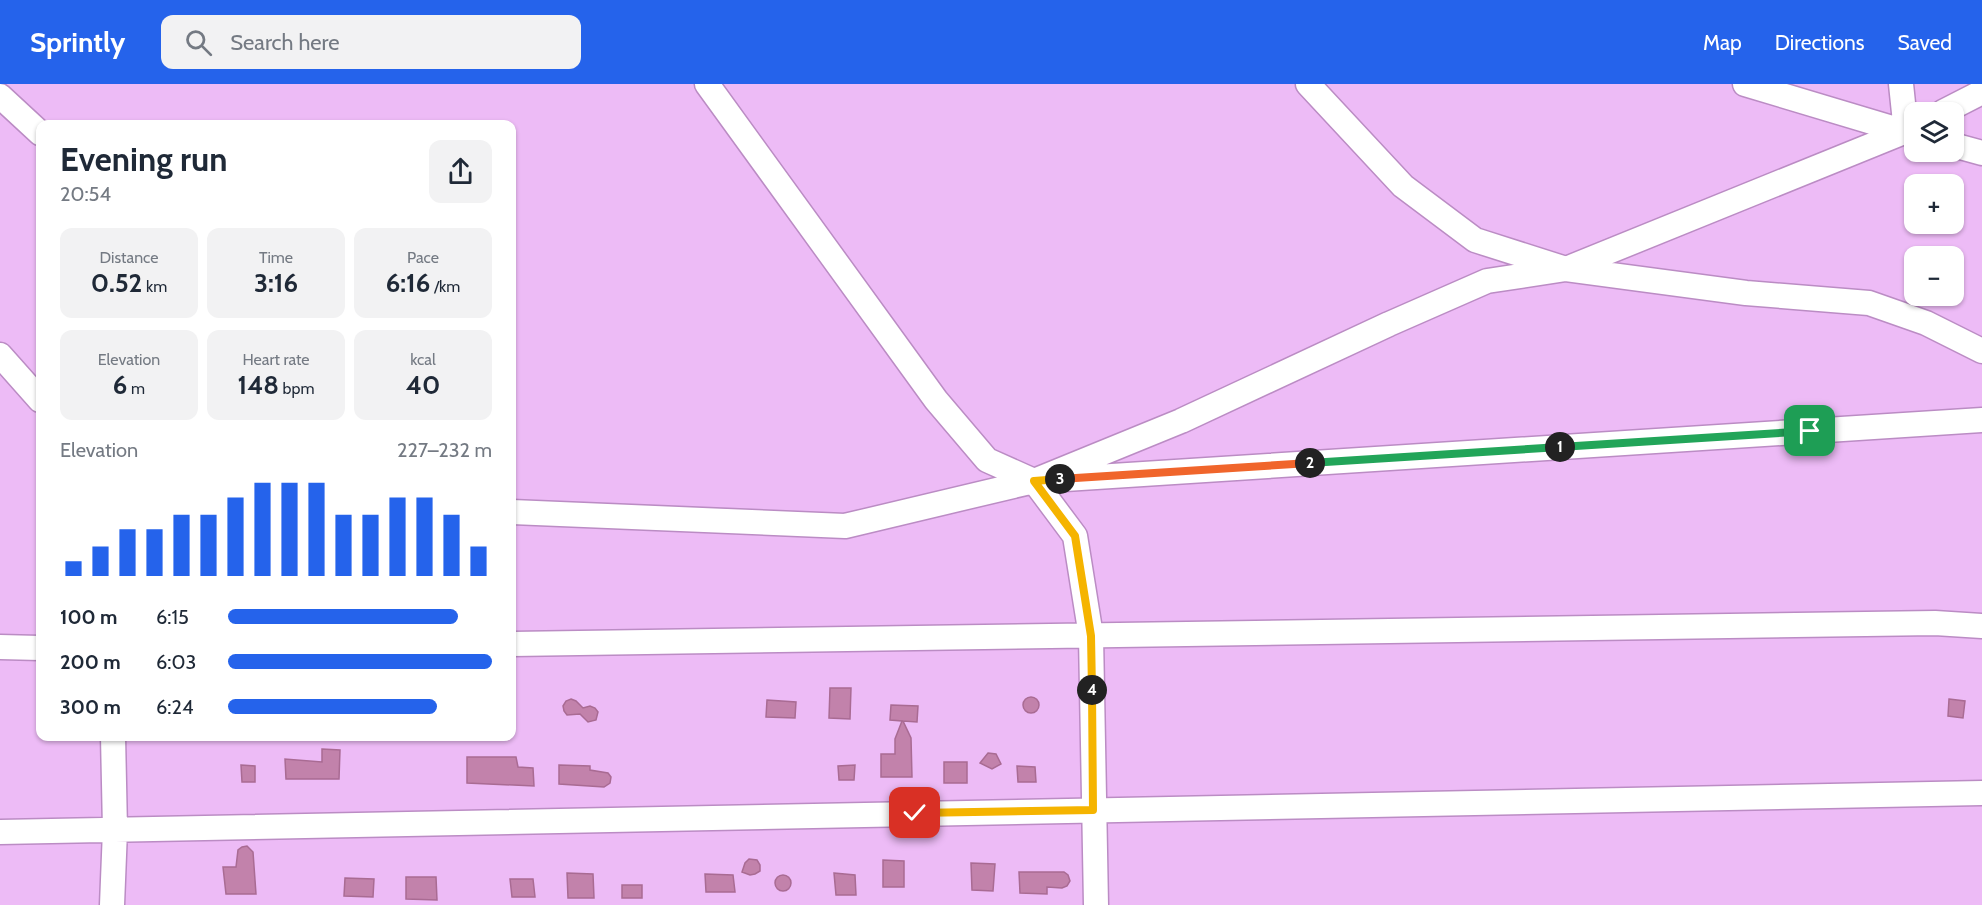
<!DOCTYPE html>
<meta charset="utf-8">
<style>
:root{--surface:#fff;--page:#f2f2f3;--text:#1f2937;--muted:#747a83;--accent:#2563eb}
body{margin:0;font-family:Cabin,sans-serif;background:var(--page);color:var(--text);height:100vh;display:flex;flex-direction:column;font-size:22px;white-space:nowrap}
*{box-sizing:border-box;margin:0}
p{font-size:20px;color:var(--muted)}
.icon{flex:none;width:33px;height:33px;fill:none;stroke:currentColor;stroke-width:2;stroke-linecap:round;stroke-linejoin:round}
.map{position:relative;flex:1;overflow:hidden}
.side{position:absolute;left:36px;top:36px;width:480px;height:621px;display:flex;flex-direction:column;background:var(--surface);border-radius:12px;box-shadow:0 2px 4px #0004}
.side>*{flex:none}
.fabs{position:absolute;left:1904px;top:18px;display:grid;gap:12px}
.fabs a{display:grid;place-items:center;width:60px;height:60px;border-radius:12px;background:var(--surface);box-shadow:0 2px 4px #0004;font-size:30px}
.pin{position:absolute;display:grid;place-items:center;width:51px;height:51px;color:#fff;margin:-26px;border-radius:12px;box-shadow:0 3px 9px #0006}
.km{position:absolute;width:30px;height:30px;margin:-15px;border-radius:50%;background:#222;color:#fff;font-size:16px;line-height:30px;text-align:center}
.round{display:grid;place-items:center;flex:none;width:63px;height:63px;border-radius:12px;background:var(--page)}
.summary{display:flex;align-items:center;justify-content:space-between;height:102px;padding:0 24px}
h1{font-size:33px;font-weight:800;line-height:45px}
.metrics{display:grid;grid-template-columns:repeat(3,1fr);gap:9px;height:102px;padding:6px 24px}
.metrics div{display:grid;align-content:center;border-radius:12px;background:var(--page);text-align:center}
.metrics b{font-size:26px;font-weight:800}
.metrics small{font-size:16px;font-weight:400}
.metrics p{font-size:16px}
.chart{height:168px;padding:12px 24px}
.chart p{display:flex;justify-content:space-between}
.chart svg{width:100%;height:108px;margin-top:6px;stroke:var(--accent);stroke-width:6}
ul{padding:0 24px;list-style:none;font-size:20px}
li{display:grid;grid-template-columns:96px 72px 1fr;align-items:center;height:45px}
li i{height:15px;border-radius:8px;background:var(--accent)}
header{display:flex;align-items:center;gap:36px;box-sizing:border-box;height:84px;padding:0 30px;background:var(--accent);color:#fff}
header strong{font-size:28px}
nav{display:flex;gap:33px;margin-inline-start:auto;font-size:21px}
.search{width:420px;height:54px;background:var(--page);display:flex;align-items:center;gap:15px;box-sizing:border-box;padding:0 21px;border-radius:12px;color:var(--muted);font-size:22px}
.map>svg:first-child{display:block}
.building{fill:#c282ab;stroke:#a96b93;stroke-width:1.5}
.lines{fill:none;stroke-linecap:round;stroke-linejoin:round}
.minor-casing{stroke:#bb8cc4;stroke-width:27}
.minor{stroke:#fff;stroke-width:24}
.split-1-casing{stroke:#fff;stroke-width:12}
.split-2-casing{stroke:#fff;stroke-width:12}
.split-3-casing{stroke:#fff;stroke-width:12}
.split-4-casing{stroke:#fff;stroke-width:12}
.split-5-casing{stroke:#fff;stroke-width:12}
.split-1{stroke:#22a559;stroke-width:8}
.split-2{stroke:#22a559;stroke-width:8}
.split-3{stroke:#f0652b;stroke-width:8}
.split-4{stroke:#f5b400;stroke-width:8}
.split-5{stroke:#f5b400;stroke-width:8}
</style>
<header>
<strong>Sprintly</strong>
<div class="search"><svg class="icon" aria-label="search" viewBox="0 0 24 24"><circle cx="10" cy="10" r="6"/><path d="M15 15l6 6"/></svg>Search here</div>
<nav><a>Map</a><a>Directions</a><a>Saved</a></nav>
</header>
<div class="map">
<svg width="1982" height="821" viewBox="0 0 1982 821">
<rect width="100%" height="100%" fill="#edbbf6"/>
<path class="building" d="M 830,604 L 851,604 L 850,635 L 829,634 Z
M1023 621a8 8 0 1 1 16 0a8 8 0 1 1-16 0Z
M 571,615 L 576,617 L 583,624 L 590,622 L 595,624 L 598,628 L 596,636 L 588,638 L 580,630 L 567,631 L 564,627 L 563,622 L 566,617 Z
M 1949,615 L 1965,617 L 1963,634 L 1948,632 Z
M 767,616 L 796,618 L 795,634 L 766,633 Z
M 891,621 L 918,622 L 917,638 L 903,637 L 911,654 L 912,693 L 881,693 L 881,670 L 895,670 L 895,655 L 902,637 L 890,636 Z
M 322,665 L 340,666 L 339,695 L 286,695 L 285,675 L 322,678 Z
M 988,669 L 996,670 L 1001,680 L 992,685 L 980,679 Z
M 467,673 L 516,673 L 518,683 L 533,684 L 534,702 L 467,699 Z
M 944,678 L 967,678 L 967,699 L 944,699 Z
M 241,681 L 255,682 L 255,698 L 242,698 Z
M 559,681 L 590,682 L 590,686 L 608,689 L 611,693 L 610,699 L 604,703 L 559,700 Z
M 855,681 L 854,696 L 839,696 L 838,682 Z
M 1017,682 L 1035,683 L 1036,698 L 1018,698 Z
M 247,762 L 253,768 L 256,810 L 226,810 L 223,783 L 236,783 L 238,766 L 242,763 Z
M 749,775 L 757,776 L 760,781 L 760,787 L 755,790 L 750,791 L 742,788 L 745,779 Z
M 883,776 L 904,777 L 904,803 L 883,803 Z
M 971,779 L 995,780 L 993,807 L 972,806 Z
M 1019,788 L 1064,788 L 1068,791 L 1070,797 L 1067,802 L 1062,804 L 1047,803 L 1047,810 L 1020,809 Z
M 567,789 L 593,790 L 594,814 L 568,814 Z
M 834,789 L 855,791 L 856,811 L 836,811 Z
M 705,790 L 733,791 L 735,808 L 706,808 Z
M775 799a8 8 0 1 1 16 0a8 8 0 1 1-16 0Z
M 406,793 L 436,793 L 437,816 L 406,815 Z
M 345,794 L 374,795 L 373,813 L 344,812 Z
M 510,795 L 533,795 L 535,813 L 512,813 Z
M 622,801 L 642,801 L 642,814 L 622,814 Z"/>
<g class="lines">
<g class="minor-casing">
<path id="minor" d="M 707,0 L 936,316 L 987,376 L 1034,397 L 1982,336
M 1308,0 L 1403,102 L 1475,156 L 1566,185 L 1746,209 L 1869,219 L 1926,239 L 1982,267
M 1745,0 L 1912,50
M 1901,0 L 1906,48
M 0,12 L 40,49
M 1943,28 L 1982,8
M 1953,61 L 1982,69
M 0,271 L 40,316
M 1034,397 L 1075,452 L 1091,552 L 1096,821
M 512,428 L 845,442 L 1034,397 L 1181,337 L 1389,240 L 1487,197 L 1566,185 L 1914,44
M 512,560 L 1935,539 L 1982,542
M 0,563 L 40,564
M 0,748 L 1982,709
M 112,821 L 115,746 L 113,652"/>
</g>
<use href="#minor" class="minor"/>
</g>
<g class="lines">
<g class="split-1-casing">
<path id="split-1" d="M 1560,363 L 1810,347"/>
</g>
<g class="split-2-casing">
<path id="split-2" d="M 1310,379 L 1560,363"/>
</g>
<g class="split-3-casing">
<path id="split-3" d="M 1060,395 L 1310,379"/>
</g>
<g class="split-4-casing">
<path id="split-4" d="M 1060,395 L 1034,397 L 1075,452 L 1091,552 L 1092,606"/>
</g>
<g class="split-5-casing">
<path id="split-5" d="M 915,729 L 1093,726 L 1092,606"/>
</g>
<use href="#split-1" class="split-1"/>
<use href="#split-2" class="split-2"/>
<use href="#split-3" class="split-3"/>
<use href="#split-4" class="split-4"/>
<use href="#split-5" class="split-5"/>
</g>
</svg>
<div class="fabs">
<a><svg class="icon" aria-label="layers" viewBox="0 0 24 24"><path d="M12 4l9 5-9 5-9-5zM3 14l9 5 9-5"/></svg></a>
<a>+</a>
<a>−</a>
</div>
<div class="pin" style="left:1810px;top:347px;background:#1e9e55"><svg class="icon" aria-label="arrive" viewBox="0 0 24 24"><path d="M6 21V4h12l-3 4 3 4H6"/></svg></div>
<div class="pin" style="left:915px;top:729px;background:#d93025"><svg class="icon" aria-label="check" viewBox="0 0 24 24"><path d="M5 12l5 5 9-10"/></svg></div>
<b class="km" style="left:1560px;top:363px">1</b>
<b class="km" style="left:1310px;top:379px">2</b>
<b class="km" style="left:1060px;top:395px">3</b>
<b class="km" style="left:1092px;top:606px">4</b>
<section class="side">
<div class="summary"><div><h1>Evening run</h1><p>20:54</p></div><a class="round"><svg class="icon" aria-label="share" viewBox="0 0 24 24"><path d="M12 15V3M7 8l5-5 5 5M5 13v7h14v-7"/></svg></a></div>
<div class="metrics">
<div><p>Distance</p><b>0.52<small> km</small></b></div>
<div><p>Time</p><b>3:16</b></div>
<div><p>Pace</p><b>6:16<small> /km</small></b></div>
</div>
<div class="metrics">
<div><p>Elevation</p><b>6<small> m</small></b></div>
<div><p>Heart rate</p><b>148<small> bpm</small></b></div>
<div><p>kcal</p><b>40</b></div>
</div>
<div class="chart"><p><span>Elevation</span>227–232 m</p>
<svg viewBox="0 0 160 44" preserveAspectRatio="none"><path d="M5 44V38M15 44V32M25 44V25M35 44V25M45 44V19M55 44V19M65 44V12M75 44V6M85 44V6M95 44V6M105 44V19M115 44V19M125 44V12M135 44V12M145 44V19M155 44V32"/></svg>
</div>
<ul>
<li><b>100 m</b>6:15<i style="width:87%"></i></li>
<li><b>200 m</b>6:03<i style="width:100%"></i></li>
<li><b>300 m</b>6:24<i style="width:79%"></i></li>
</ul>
</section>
</div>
